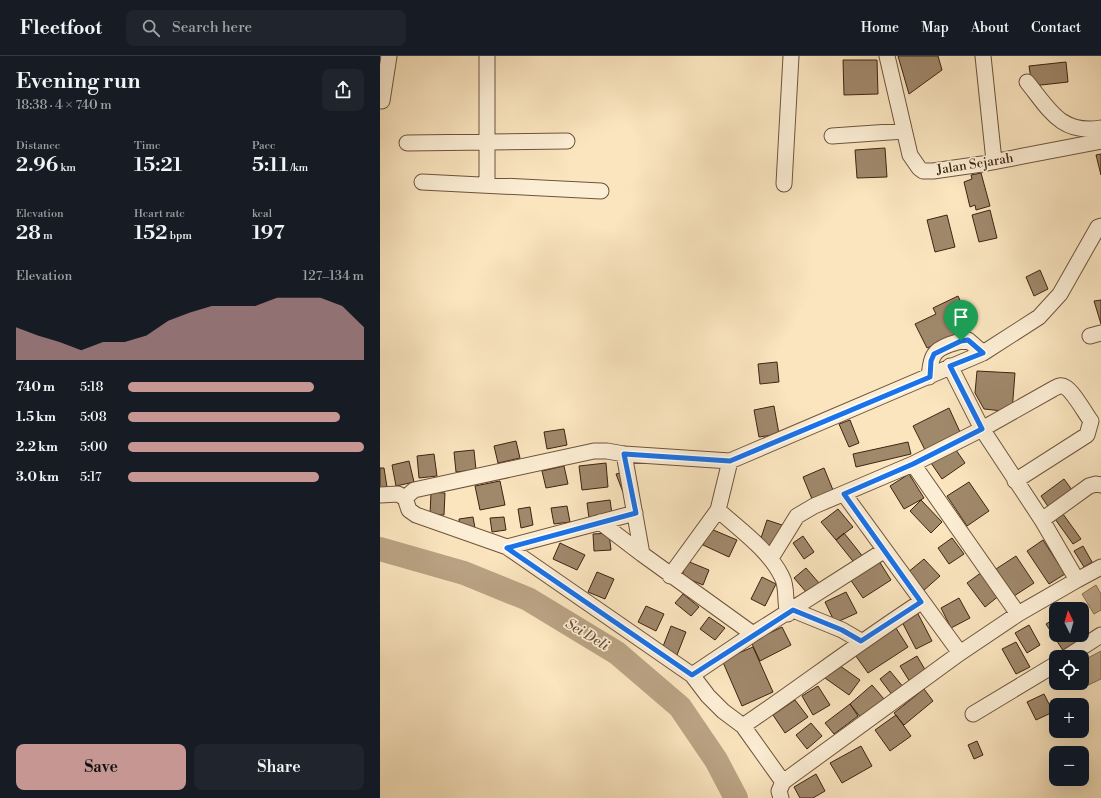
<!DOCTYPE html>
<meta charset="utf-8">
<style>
:root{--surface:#171b24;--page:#20242c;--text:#f1f3f6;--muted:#9ea1a6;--line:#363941;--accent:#c59692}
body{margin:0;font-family:"Libre Bodoni",serif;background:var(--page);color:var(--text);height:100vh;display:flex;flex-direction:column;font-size:15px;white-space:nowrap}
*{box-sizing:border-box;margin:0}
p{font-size:13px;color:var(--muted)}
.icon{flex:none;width:22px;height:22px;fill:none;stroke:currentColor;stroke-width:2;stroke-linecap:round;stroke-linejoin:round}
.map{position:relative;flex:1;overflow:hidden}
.drawer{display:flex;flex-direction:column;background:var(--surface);width:380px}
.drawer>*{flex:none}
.needle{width:26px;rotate:355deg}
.buttons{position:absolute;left:669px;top:546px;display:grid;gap:8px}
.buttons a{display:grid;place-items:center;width:40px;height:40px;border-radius:8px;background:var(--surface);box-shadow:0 4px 16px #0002;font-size:20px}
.pin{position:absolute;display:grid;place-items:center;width:34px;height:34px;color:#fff;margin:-41px -17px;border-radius:50% 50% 50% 0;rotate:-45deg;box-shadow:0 0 4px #0007}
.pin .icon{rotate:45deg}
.round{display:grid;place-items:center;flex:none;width:42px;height:42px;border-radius:8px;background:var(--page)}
.head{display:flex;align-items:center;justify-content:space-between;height:68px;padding:0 16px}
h1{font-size:22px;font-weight:600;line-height:30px}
.stats{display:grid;grid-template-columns:repeat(3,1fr);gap:6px;height:68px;padding:4px 16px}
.stats div{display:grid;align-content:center}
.stats b{font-size:20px;font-weight:600}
.stats small{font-size:11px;font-weight:400}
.stats p{font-size:11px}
.chart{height:112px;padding:8px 16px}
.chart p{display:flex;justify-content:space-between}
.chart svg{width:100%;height:72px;margin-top:4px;fill:var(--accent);opacity:.7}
.cta{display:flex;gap:8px;margin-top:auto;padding:8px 16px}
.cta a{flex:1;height:46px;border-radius:8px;background:var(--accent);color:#111;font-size:16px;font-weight:600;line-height:46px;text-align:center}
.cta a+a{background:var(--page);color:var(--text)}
ul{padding:0 16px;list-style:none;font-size:13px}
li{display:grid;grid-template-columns:64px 48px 1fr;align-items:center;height:30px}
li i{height:10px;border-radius:5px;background:var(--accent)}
header{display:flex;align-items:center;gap:24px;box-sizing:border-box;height:56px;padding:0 20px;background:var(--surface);border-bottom:1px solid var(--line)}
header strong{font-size:19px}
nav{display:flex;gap:22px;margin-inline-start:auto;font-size:14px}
.search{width:280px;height:36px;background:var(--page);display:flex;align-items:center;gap:10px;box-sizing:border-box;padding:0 14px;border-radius:8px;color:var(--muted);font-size:15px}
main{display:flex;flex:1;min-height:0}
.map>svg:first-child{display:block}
.water{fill:#baa384;stroke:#897056}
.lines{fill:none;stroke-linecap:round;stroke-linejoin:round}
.river{stroke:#baa384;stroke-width:24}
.building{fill:#a0886b;stroke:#3f2410}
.minor-casing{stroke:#6e543c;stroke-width:17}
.minor{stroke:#fceed5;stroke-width:15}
.route-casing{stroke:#fff;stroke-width:8}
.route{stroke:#1a73e8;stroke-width:5}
.labels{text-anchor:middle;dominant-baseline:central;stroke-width:3.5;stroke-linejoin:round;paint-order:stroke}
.street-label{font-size:13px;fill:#3f2410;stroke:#fceed5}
.water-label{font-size:14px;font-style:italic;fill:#6a5039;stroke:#fceed5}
</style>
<header>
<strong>Fleetfoot</strong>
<div class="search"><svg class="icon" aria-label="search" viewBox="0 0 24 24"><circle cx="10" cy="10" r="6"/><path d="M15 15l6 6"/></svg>Search here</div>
<nav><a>Home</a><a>Map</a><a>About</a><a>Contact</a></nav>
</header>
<main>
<section class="drawer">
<div class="head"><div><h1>Evening run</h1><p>18:38 · 4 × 740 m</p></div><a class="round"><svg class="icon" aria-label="share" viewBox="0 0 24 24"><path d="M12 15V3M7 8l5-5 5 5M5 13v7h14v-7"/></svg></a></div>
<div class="stats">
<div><p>Distance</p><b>2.96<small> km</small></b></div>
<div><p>Time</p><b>15:21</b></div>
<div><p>Pace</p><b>5:11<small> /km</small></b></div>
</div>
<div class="stats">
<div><p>Elevation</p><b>28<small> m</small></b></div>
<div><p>Heart rate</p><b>152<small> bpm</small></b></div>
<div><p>kcal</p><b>197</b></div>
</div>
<div class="chart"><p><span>Elevation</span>127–134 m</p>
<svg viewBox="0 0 160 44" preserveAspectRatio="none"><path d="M0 44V24L10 29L20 33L30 38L40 33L50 33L60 29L70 20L80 15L90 11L100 11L110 11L120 6L130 6L140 6L150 11L160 24V44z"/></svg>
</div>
<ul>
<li><b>740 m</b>5:18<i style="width:79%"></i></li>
<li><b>1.5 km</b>5:08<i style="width:90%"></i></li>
<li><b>2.2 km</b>5:00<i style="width:100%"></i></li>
<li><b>3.0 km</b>5:17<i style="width:81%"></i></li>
</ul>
<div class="cta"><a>Save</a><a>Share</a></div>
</section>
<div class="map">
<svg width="721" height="742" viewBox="0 0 721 742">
<rect width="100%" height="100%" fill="#fae5bf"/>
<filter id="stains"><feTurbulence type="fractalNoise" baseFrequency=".005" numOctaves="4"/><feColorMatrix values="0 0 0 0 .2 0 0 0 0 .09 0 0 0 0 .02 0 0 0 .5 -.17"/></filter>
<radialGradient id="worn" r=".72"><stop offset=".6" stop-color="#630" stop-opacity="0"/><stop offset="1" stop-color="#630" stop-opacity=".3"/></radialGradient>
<path class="water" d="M 716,529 L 721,538 L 721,554 L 714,558 L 702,538 Z
M 721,595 L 721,623 L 702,632 L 699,627 L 702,627 L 702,605 Z"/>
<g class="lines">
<path class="river" d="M 0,493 L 84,517 L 148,543 L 237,597 L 300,651 L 336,704 L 356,742"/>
</g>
<path class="building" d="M 518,0 L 558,0 L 562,14 L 529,38 Z
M 463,4 L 497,4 L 498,38 L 464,39 Z
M 686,6 L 688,26 L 652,30 L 649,10 Z
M 505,92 L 507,121 L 477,122 L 475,94 Z
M 721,98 L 721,119 L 716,99 Z
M 601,117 L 610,150 L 596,154 L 595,149 L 590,151 L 584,126 L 592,123 L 591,119 Z
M 610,154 L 617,182 L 599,186 L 592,159 Z
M 567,159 L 575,191 L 555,196 L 547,164 Z
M 660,214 L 668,233 L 654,240 L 646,221 Z
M 578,240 L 593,272 L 547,292 L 535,268 L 556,258 L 553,252 Z
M 721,244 L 721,268 L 714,245 Z
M 397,306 L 399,326 L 380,328 L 378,308 Z
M 597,315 L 635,317 L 632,356 L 604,353 L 595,337 Z
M 394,350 L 399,378 L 379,381 L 374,354 Z
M 569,352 L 580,376 L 545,394 L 533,370 Z
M 470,364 L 479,387 L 469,391 L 459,368 Z
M 184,373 L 187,389 L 167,393 L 164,376 Z
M 136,385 L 140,402 L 118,407 L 114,390 Z
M 528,386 L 531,398 L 476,411 L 473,398 Z
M 574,391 L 585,407 L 562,423 L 551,407 Z
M 94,394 L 96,414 L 76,416 L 74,396 Z
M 54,398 L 57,420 L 39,422 L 37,400 Z
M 29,405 L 34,426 L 16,430 L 12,409 Z
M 226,407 L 228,431 L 202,434 L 199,410 Z
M 184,410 L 188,428 L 166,432 L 162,415 Z
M 0,412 L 4,412 L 7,431 L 0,432 Z
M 444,412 L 455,439 L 434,448 L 423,421 Z
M 240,417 L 246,444 L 236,418 Z
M 529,418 L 544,442 L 524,453 L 510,430 Z
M 684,423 L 695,438 L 671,455 L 661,440 Z
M 120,425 L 125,449 L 100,454 L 95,430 Z
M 589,426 L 609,455 L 587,470 L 567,440 Z
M 51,436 L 65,437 L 64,459 L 50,459 Z
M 230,444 L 232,458 L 209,462 L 207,447 Z
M 541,444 L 562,466 L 551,477 L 530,455 Z
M 187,450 L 190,466 L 174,468 L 171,452 Z
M 150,451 L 153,469 L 141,472 L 138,453 Z
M 458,453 L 473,471 L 456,484 L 441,466 Z
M 683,458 L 701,483 L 693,488 L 675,463 Z
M 93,461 L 95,472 L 80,474 L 79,463 Z
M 124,461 L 126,474 L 112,476 L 110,462 Z
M 387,464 L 402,469 L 394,493 L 379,488 Z
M 331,473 L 357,484 L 349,501 L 323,489 Z
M 229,477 L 231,494 L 214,495 L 213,478 Z
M 464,477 L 484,502 L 476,509 L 456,484 Z
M 423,480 L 434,496 L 424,503 L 413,487 Z
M 572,482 L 584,498 L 569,508 L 558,492 Z
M 663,484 L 685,518 L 669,528 L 647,495 Z
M 180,487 L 205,499 L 197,514 L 173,503 Z
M 703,490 L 712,506 L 704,511 L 694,495 Z
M 636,500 L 654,527 L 634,540 L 616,513 Z
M 544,503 L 560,520 L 543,535 L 527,517 Z
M 307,505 L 329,514 L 323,529 L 302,520 Z
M 499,505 L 511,524 L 483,542 L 470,523 Z
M 426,512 L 439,527 L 427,537 L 414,522 Z
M 217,516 L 234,523 L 225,543 L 208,536 Z
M 602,516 L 620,539 L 605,551 L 587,527 Z
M 382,521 L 396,528 L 385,550 L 371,543 Z
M 466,536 L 477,557 L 455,567 L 445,546 Z
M 303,538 L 319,551 L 311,560 L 295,547 Z
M 579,542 L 590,562 L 571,572 L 561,552 Z
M 693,549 L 696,553 L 685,553 Z
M 266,550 L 284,558 L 276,575 L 258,566 Z
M 536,554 L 552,585 L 536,593 L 520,562 Z
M 329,561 L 345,572 L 335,584 L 320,573 Z
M 676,562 L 676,579 L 691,579 L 697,588 L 684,596 L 666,568 Z
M 514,569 L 528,591 L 488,617 L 473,596 Z
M 649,569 L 660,589 L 647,597 L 635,577 Z
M 291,570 L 306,576 L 297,599 L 282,593 Z
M 402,571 L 411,589 L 380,605 L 371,586 Z
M 636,586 L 650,611 L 636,618 L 622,593 Z
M 373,591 L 393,636 L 362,650 L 342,604 Z
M 537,600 L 547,617 L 530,626 L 520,610 Z
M 456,607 L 480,624 L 469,639 L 445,622 Z
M 510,615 L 524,632 L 513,640 L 500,623 Z
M 492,629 L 504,643 L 481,662 L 470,648 Z
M 438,630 L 450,649 L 433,659 L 422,640 Z
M 544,633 L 553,645 L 524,669 L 514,657 Z
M 664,638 L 673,656 L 656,664 L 647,646 Z
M 415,644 L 428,661 L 405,677 L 393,659 Z
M 470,648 L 478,660 L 454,678 L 445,667 Z
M 516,659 L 531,680 L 510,695 L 495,674 Z
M 431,667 L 442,680 L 427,693 L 416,679 Z
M 597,685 L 603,699 L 594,703 L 588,689 Z
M 481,690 L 492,710 L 462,727 L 450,707 Z
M 436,718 L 445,735 L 433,742 L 420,742 L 414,731 Z"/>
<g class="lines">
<g class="minor-casing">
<path id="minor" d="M 507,0 L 530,99 L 539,112 L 543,115 L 553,115 L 602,108 L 721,85
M 603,0 L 614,105
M 647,26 C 669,53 681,79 721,72
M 2,45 L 9,0
M 452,80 L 524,75
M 27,87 L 187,85
M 42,126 L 221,135
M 404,128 L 411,0
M 107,129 L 107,0
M 710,280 L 721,277
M 549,321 C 550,314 550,305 554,299 C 559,290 579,285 588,284 L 603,297
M 244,398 L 262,498 L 373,578 L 312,619 L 328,640 L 343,655 L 363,670 L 403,726
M 533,408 L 638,558
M 464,438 L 580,597 L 638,558 L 697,524 L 662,464 L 602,373 L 570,310
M 0,439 L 18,438 L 25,442
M 338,454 C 360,474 389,494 402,521 C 408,532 404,546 408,558
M 662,464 L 709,430 L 716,428 L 721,429
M 220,466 L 262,498
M 127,491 L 255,457
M 391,502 L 417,460 L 434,450 L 533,408 L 602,373 L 673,333 C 677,331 681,328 685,331 C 693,335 705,357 711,365 L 707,379 L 635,425
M 290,520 L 338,454 L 350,405
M 697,524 L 721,511
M 413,554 L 462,574 L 481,585
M 373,578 L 505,494
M 687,601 L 721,579
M 312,619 L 127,491 L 36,459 L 29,454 L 25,442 L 34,434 L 214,395 L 227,395 L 244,398 L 350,405 L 603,297 L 659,261 L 680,238 L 718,171 L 721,170
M 593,658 L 676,608
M 363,670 C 423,629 481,585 541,546
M 401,742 L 399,735 L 403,726 L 580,597"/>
</g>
<use href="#minor" class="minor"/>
</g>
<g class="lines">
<g class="route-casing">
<path id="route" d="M 588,284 L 603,297 L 570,310 L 602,373 L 533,408 L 464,438 L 541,546 L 481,585 L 462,574 L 413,554 L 312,619 L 127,492 L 256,457 L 244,398 L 350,405 L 550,321 L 551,305 L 554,298 L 581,285 Z"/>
</g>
<use href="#route" class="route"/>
</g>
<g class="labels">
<g class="street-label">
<text transform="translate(595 108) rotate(-9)">Jalan Sejarah</text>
</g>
<g class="water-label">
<text transform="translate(207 579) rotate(31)">Sei Deli</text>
</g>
</g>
<rect width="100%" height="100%" filter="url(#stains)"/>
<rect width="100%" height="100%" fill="url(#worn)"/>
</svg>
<div class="buttons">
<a><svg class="needle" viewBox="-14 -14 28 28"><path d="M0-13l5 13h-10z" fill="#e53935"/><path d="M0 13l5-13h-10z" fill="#9ea1a6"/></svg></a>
<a><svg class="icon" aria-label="locate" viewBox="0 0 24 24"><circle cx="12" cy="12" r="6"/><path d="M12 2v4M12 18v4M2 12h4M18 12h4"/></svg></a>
<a>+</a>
<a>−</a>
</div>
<div class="pin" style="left:581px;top:285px;background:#1e9e55"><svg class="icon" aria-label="arrive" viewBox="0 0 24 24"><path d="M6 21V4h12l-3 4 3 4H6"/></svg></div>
</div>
</main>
